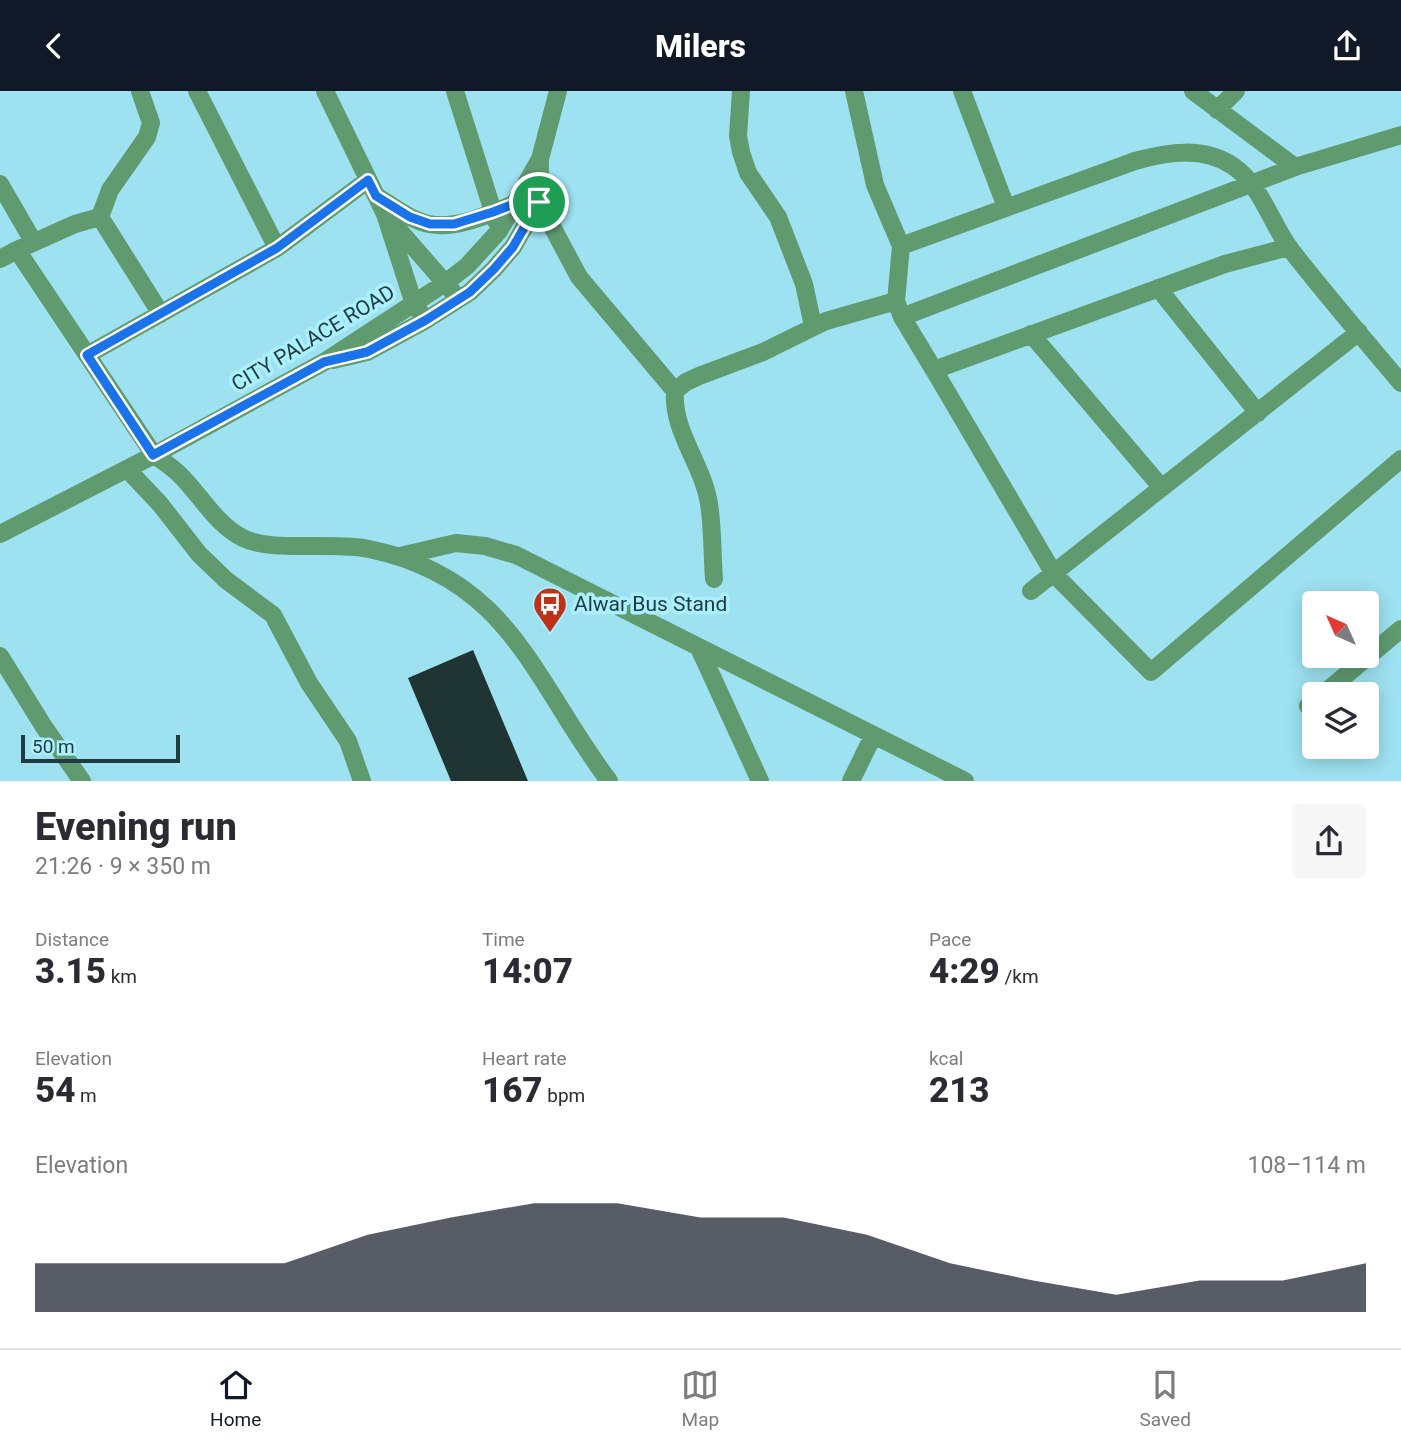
<!DOCTYPE html>
<meta charset="utf-8">
<style>
:root{--surface:#fff;--page:#f7f7f7;--text:#2b2b33;--muted:#7c7c81;--line:#e1e1e2;--accent:#111827}
body{margin:0;font-family:Roboto,sans-serif;background:var(--page);color:var(--text);height:100vh;display:flex;flex-direction:column;font-size:26px;white-space:nowrap}
*{box-sizing:border-box;margin:0}
p{font-size:23px;color:var(--muted)}
.icon{flex:none;width:38px;height:38px;fill:none;stroke:currentColor;stroke-width:2;stroke-linecap:round;stroke-linejoin:round}
.map{position:relative;height:690px;overflow:hidden}
.details{display:flex;flex-direction:column;background:var(--surface);flex:1}
.details>*{flex:none}
.needle{width:46px;rotate:315deg}
.fabs{position:absolute;left:1302px;top:500px;display:grid;gap:14px}
.fabs a{display:grid;place-items:center;width:77px;height:77px;border-radius:7px;background:var(--surface);box-shadow:0 4px 18px #0003;font-size:35px}
.scale{position:absolute;left:21px;bottom:18px;width:159px;box-sizing:border-box;padding-left:7px;border:4px solid #1e3b41;border-top:0;font-size:19px;line-height:24px;white-space:nowrap;color:#1e3b41;-webkit-text-stroke:5px #abf0fe;paint-order:stroke}
.pin{position:absolute;display:grid;place-items:center;width:60px;height:60px;color:#fff;margin:-30px;border:4px solid #fff;border-radius:50%;box-shadow:0 2px 7px #0007}
.round{display:grid;place-items:center;flex:none;width:74px;height:74px;border-radius:7px;background:var(--page)}
.overview{display:flex;align-items:center;justify-content:space-between;height:119px;padding:0 35px}
h1{font-size:38px;font-weight:800;line-height:52px}
.stats{display:grid;grid-template-columns:repeat(3,1fr);gap:10px;height:119px;padding:7px 35px}
.stats div{display:grid;align-content:center}
.stats b{font-size:35px;font-weight:800}
.stats small{font-size:19px;font-weight:400}
.stats p{font-size:19px}
.chart{height:196px;padding:14px 35px}
.chart p{display:flex;justify-content:space-between}
.chart svg{width:100%;height:126px;margin-top:7px;fill:var(--accent);opacity:.7}
header{display:flex;justify-content:space-between;align-items:center;height:91px;padding:0 35px;background:var(--accent);color:#fff;font-size:32px;font-weight:800}
.dock{display:flex;justify-content:space-around;align-items:center;height:98px;border-top:2px solid var(--line);background:var(--surface);font-size:19px;color:var(--muted)}
.dock a{display:grid;justify-items:center;gap:4px}
.dock .active{color:var(--accent)}
.map>svg:first-child{display:block}
.building{fill:#1f3534}
.lines{fill:none;stroke-linecap:round;stroke-linejoin:round}
.minor{stroke:#609b70;stroke-width:18}
.route-casing{stroke:#fff;stroke-width:14}
.route{stroke:#1a73e8;stroke-width:9}
.labels{text-anchor:middle;dominant-baseline:central;stroke-width:7;stroke-linejoin:round;paint-order:stroke}
.street-label{font-size:21px;fill:#1e3b41;stroke:#abf0fe}
.poi-label{font-size:21px;fill:#1e3b41;stroke:#abf0fe;text-anchor:start}
</style>
<header><svg class="icon" aria-label="back" viewBox="0 0 24 24"><path d="M15 5l-7 7 7 7"/></svg>Milers<svg class="icon" aria-label="share" viewBox="0 0 24 24"><path d="M12 15V3M7 8l5-5 5 5M5 13v7h14v-7"/></svg></header>
<div class="map">
<svg width="1401" height="690" viewBox="0 0 1401 690">
<rect width="100%" height="100%" fill="#9ee2f1"/>
<path class="building" d="M 473,559 L 528,690 L 451,690 L 408,587 Z"/>
<g class="lines">
<path class="minor" d="M 197,0 L 277,157
M 325,0 L 385,123 L 414,213 L 420,221
M 455,0 L 496,130
M 741,0 L 738,45 L 741,61 L 748,82 L 778,126 L 804,193 L 813,235
M 854,0 L 875,94 L 901,155 L 1135,70 C 1168,61 1203,55 1233,75 C 1262,95 1271,133 1291,159 C 1326,204 1364,248 1401,292
M 962,0 L 1006,116
M 1193,0 L 1295,76
M 1217,19 L 1236,0
M 0,93 L 33,150
M 376,105 C 393,115 410,129 429,133 C 456,139 489,123 514,113
M 534,107 L 539,111 L 579,186 L 675,300
M 100,126 L 161,223
M 390,129 L 452,200
M 901,155 L 896,210 L 902,226 L 934,279 L 1225,173 L 1289,156
M 17,159 L 75,133 L 100,126 L 110,99 L 147,46 L 151,32 L 140,0
M 0,168 L 17,159 L 154,364 C 163,370 172,376 179,383 C 200,403 216,434 243,447 C 272,462 333,450 369,458 C 510,487 533,589 609,690
M 1158,197 L 1258,322
M 902,226 L 1295,76 L 1401,44
M 1031,243 L 1162,397
M 87,264 L 277,157 L 368,89
M 333,269 L 367,261 L 426,229 L 470,201 L 494,178 L 513,156 L 539,111 L 540,71
M 934,279 L 1054,483 L 1151,581 L 1401,368
M 127,378 L 160,413 L 199,463 L 226,489 L 273,524 L 309,592 L 348,650 L 362,690
M 0,443 L 154,364 L 324,271 L 445,192 L 467,175 L 499,140 L 540,68 L 558,0
M 400,465 L 456,452 L 485,455 L 516,464 L 965,690
M 714,488 C 712,463 713,437 709,413 C 703,373 672,341 675,300 L 686,291 L 699,285 L 763,261 L 826,230 L 896,210
M 1031,500 L 1359,241
M 699,557 L 760,690
M 0,565 L 44,636 L 82,690
M 1322,604 L 1401,538
M 1308,615 L 1314,610
M 851,690 L 873,645"/>
</g>
<g class="lines">
<g class="route-casing">
<path id="route" d="M 368,89 L 376,105 L 410,126 L 430,133 L 454,133 L 493,121 L 514,113 L 523,97 L 539,111 L 513,156 L 494,178 L 470,201 L 426,229 L 367,261 L 324,271 L 153,364 L 87,264 L 277,157 Z"/>
</g>
<use href="#route" class="route"/>
</g>
<defs>
<g id="bus-pin" transform="scale(1.75)"><path d="M0 17L-7.5 6A9.5 9.5 0 1 1 7.5 6Z" fill="#bd3219" stroke="#abf0fe"/><path d="M-5-6H5V4H4V6H2V4H-2V6H-4V4H-5ZM-3.5-4V0h7V-4ZM-3.5 1.2v1.5H-2V1.2ZM2 1.2v1.5H3.5V1.2Z" fill="#fff"/></g>
</defs>
<g fill-rule="evenodd">
<use href="#bus-pin" x="550" y="513"/>
</g>
<g class="labels">
<g class="street-label">
<text transform="translate(313 247) rotate(-31)">CITY PALACE ROAD</text>
</g>
<g class="poi-label">
<text x="574" y="513">Alwar Bus Stand</text>
</g>
</g>
</svg>
<div class="fabs">
<a><svg class="needle" viewBox="-14 -14 28 28"><path d="M0-13l5 13h-10z" fill="#e53935"/><path d="M0 13l5-13h-10z" fill="#7c7c81"/></svg></a>
<a><svg class="icon" aria-label="layers" viewBox="0 0 24 24"><path d="M12 4l9 5-9 5-9-5zM3 14l9 5 9-5"/></svg></a>
</div>
<div class="scale">50 m</div>
<div class="pin" style="left:539px;top:111px;background:#1e9e55"><svg class="icon" aria-label="arrive" viewBox="0 0 24 24"><path d="M6 21V4h12l-3 4 3 4H6"/></svg></div>
</div>
<section class="details">
<div class="overview"><div><h1>Evening run</h1><p>21:26 · 9 × 350 m</p></div><a class="round"><svg class="icon" aria-label="share" viewBox="0 0 24 24"><path d="M12 15V3M7 8l5-5 5 5M5 13v7h14v-7"/></svg></a></div>
<div class="stats">
<div><p>Distance</p><b>3.15<small> km</small></b></div>
<div><p>Time</p><b>14:07</b></div>
<div><p>Pace</p><b>4:29<small> /km</small></b></div>
</div>
<div class="stats">
<div><p>Elevation</p><b>54<small> m</small></b></div>
<div><p>Heart rate</p><b>167<small> bpm</small></b></div>
<div><p>kcal</p><b>213</b></div>
</div>
<div class="chart"><p><span>Elevation</span>108–114 m</p>
<svg viewBox="0 0 160 44" preserveAspectRatio="none"><path d="M0 44V27L10 27L20 27L30 27L40 17L50 11L60 6L70 6L80 11L90 11L100 17L110 27L120 33L130 38L140 33L150 33L160 27V44z"/></svg>
</div>
</section>
<nav class="dock">
<a class="active"><svg class="icon" aria-label="home" viewBox="0 0 24 24"><path d="M3 11l9-7 9 7M6 9v11h12V9"/></svg>Home</a>
<a><svg class="icon" aria-label="map" viewBox="0 0 24 24"><path d="M3 6l6-2 6 2 6-2v14l-6 2-6-2-6 2zM9 4v14M15 6v14"/></svg>Map</a>
<a><svg class="icon" aria-label="saved" viewBox="0 0 24 24"><path d="M7 4h10v16l-5-4-5 4z"/></svg>Saved</a>
</nav>
